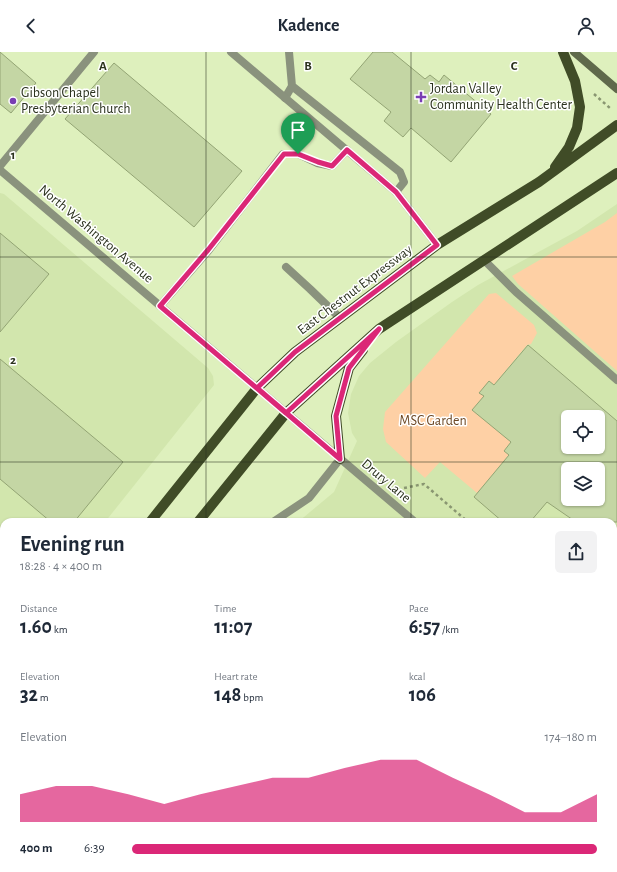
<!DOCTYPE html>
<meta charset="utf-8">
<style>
:root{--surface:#fff;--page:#f2f2f3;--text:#1f2937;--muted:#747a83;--accent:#db2777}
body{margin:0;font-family:"Alegreya Sans",sans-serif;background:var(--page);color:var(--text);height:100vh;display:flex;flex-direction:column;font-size:15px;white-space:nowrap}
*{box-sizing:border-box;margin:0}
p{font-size:13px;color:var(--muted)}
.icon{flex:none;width:22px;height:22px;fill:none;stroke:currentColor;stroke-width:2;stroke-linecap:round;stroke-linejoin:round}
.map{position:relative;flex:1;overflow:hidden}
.panel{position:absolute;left:0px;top:466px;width:617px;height:354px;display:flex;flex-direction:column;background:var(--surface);border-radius:12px 12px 0 0;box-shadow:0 1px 3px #0004}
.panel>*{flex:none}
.buttons{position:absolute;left:561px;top:358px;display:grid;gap:8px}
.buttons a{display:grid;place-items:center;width:44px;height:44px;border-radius:6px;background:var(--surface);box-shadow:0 1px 3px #0004;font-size:20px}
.pin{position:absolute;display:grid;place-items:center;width:34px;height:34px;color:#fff;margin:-41px -17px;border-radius:50% 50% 50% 0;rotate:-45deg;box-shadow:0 0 4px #0007}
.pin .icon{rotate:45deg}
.round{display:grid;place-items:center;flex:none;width:42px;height:42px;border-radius:6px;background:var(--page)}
.headline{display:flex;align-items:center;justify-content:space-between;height:68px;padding:0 20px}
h1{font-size:22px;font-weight:600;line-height:30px}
.figures{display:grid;grid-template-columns:repeat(3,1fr);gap:6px;height:68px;padding:4px 20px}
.figures div{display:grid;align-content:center}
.figures b{font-size:20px;font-weight:600}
.figures small{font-size:11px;font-weight:400}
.figures p{font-size:11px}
.chart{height:112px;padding:8px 20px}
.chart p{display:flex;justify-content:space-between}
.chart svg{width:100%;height:72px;margin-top:4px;fill:var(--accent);opacity:.7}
ul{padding:0 20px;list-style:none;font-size:13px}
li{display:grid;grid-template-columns:64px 48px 1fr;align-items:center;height:30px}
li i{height:10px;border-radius:5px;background:var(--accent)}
header{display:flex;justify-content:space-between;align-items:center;height:52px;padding:0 20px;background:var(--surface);font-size:18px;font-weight:600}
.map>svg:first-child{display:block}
.built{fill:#d2e6ad;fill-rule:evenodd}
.green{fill:#fed0a5}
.building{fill:#c4d6a4;stroke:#93a474;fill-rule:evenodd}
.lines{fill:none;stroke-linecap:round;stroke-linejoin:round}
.path{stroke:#899671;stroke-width:2.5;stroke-dasharray:3 3;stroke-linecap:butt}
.service{stroke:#8a927d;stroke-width:8}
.minor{stroke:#8a927d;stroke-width:8}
.secondary{stroke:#5f694b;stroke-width:8}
.primary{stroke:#404c27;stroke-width:10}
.rail-casing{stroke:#7f8b68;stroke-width:4.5}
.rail{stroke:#fff;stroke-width:3;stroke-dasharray:9;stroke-linecap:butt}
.route-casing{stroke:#fff;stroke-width:8}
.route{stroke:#db2777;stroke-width:5}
.grid{fill:none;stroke:#2a311d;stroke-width:1;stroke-opacity:0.55}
.poi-dot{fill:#793db3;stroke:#fff;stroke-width:1.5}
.labels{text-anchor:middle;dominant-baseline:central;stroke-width:3;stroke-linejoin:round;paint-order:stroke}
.poi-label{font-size:14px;fill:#2a311d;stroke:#fff;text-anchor:start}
.street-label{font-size:14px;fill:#2a311d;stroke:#fff}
.park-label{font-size:14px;fill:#6d4926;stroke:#fff}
.grid-label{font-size:13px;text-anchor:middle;font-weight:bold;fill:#2a311d;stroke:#fff;stroke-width:3;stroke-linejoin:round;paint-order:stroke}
</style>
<header><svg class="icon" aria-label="back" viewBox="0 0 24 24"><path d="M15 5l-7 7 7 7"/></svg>Kadence<svg class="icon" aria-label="person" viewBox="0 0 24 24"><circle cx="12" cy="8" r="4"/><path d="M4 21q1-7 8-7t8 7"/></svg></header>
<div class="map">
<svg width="617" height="820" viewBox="0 0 617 820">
<rect width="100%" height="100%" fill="#def0bd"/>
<path class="built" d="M 0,141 L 4,142 L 208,316 L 213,324 L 214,333 L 105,470 L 4,470 L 4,597 L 0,602 Z
M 617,152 L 617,820 L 149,820 L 146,816 L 613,816 L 613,470 L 298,470 L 334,440 L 357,389 L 352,381 L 348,361 L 351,342 L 359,324 L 370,311 L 396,290 L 452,250 L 478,233 L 577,179 ZM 568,365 L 598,365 L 598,395 L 568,395 ZM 568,417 L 598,417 L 598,447 L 568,447 Z
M 4,786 L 4,816 L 101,816 L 105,820 L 0,820 L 0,791 Z"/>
<path class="green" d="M 617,161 L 617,319 L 518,232 L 512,224 L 605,170 Z
M 496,241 L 534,273 L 537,281 L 531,292 L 527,293 L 494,333 L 489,329 L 480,341 L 484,344 L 473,358 L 511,390 L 504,399 L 509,403 L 477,441 L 440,410 L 425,426 L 386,390 L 383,377 L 385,360 L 489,242 Z"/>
<path class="building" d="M 0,0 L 36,31 L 11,61 L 0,52 Z
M 373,0 L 392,0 L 425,27 L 430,23 L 439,30 L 444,23 L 491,62 L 451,110 L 411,76 L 403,85 L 384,69 L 391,60 L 350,27 Z
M 114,11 L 242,119 L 194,175 L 65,67 Z
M 0,181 L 49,222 L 0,280 Z
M 528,293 L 617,369 L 617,470 L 576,470 L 547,450 L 530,470 L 503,470 L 474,445 L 509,403 L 504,399 L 511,390 L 472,358 L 484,344 L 479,341 L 489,329 L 494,333 ZM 568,365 L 598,365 L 598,395 L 568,395 ZM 568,417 L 598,417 L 598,447 L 568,447 Z
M 0,307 L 123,410 L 74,470 L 51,470 L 0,427 Z"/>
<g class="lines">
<path class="path" d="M 594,42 L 611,57
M 404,436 L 424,432 L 468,470
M 380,470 L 380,465
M 0,792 L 4,795
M 35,816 L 39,820"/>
<path class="service" d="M 292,34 L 400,120 L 404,130 L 396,140
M 285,46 L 292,34 L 289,0
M 484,208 L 516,240 L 617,328
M 286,215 L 310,237 L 340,266
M 160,254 L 208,199 L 283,102 L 298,102 L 317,111 L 332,114 L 347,98
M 427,816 L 432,820"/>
<path class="minor" d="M 231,0 L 396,140 L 437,193
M 0,114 L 94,0
M 0,118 L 415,470
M 273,470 L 309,446 L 340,407
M 613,620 L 617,615
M 613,637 L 617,640
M 449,820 L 452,816"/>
<path class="secondary" d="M 574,0 L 617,37"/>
<path class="primary" d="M 555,115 L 569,95 L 577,76 L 580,55 L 575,29 L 563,0
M 340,407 L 336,364 L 349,316 L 363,298
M 150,470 L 257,336 L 295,300 L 437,193 L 539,130 L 617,73
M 198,470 L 286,361 L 379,277 L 617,121
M 0,656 L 4,651
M 0,710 L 4,705"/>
<g class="rail-casing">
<path id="rail" d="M 0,689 L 4,692
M 133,816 L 136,820"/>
</g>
<use href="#rail" class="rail"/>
</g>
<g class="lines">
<g class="route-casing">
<path id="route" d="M 298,102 L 284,102 L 208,198 L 160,254 L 286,361 L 379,277 L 349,316 L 336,364 L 340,407 L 257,336 L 295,300 L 437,193 L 396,140 L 347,98 L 332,114 L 318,110 L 298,102"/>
</g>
<use href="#route" class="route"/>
</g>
<path class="grid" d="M 206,0 L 206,470M 411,0 L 411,470M 0,205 L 617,205M 0,410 L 617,410M 0,615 L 4,615M 613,615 L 617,615M 206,816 L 206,820M 411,816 L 411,820"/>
<g class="poi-dot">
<path d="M419 39h4v4h4v4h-4v4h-4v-4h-4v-4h4z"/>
<circle cx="13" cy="49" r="4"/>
</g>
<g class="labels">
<g class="poi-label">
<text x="430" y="37">Jordan Valley<tspan x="430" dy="16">Community Health Center</tspan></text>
<text x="21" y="41">Gibson Chapel<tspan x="21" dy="16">Presbyterian Church</tspan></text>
</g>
<g class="street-label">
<text transform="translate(96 182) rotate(40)">North Washington Avenue</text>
<text transform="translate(355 238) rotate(-37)">East Chestnut Expressway</text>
<text transform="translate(386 429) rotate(40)">Drury Lane</text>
</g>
<g class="park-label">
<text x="433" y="369">MSC Garden</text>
</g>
</g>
<g class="grid-label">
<text x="103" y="18">A</text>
<text x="308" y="18">B</text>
<text x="514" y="18">C</text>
<text x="13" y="107">1</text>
<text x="13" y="312">2</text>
</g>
</svg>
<div class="buttons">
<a><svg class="icon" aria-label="locate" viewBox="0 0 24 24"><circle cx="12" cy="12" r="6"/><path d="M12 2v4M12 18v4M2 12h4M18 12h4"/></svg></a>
<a><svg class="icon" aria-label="layers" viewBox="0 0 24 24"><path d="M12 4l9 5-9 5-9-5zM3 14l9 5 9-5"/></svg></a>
</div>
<div class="pin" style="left:298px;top:102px;background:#1e9e55"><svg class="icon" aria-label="arrive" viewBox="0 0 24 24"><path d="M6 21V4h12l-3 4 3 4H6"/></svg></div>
<section class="panel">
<div class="headline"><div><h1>Evening run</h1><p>18:28 · 4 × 400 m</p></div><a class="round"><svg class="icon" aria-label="share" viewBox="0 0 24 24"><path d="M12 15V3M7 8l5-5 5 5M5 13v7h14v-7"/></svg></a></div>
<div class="figures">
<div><p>Distance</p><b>1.60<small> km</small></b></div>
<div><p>Time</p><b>11:07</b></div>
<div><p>Pace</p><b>6:57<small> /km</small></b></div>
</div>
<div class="figures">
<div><p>Elevation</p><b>32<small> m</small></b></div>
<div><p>Heart rate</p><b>148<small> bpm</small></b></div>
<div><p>kcal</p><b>106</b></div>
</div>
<div class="chart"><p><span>Elevation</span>174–180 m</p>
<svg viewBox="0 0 160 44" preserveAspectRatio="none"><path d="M0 44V27L10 22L20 22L30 27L40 33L50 27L60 22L70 17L80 17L90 11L100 6L110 6L120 17L130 27L140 38L150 38L160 27V44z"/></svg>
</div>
<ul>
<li><b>400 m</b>6:39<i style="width:100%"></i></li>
</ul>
</section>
</div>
